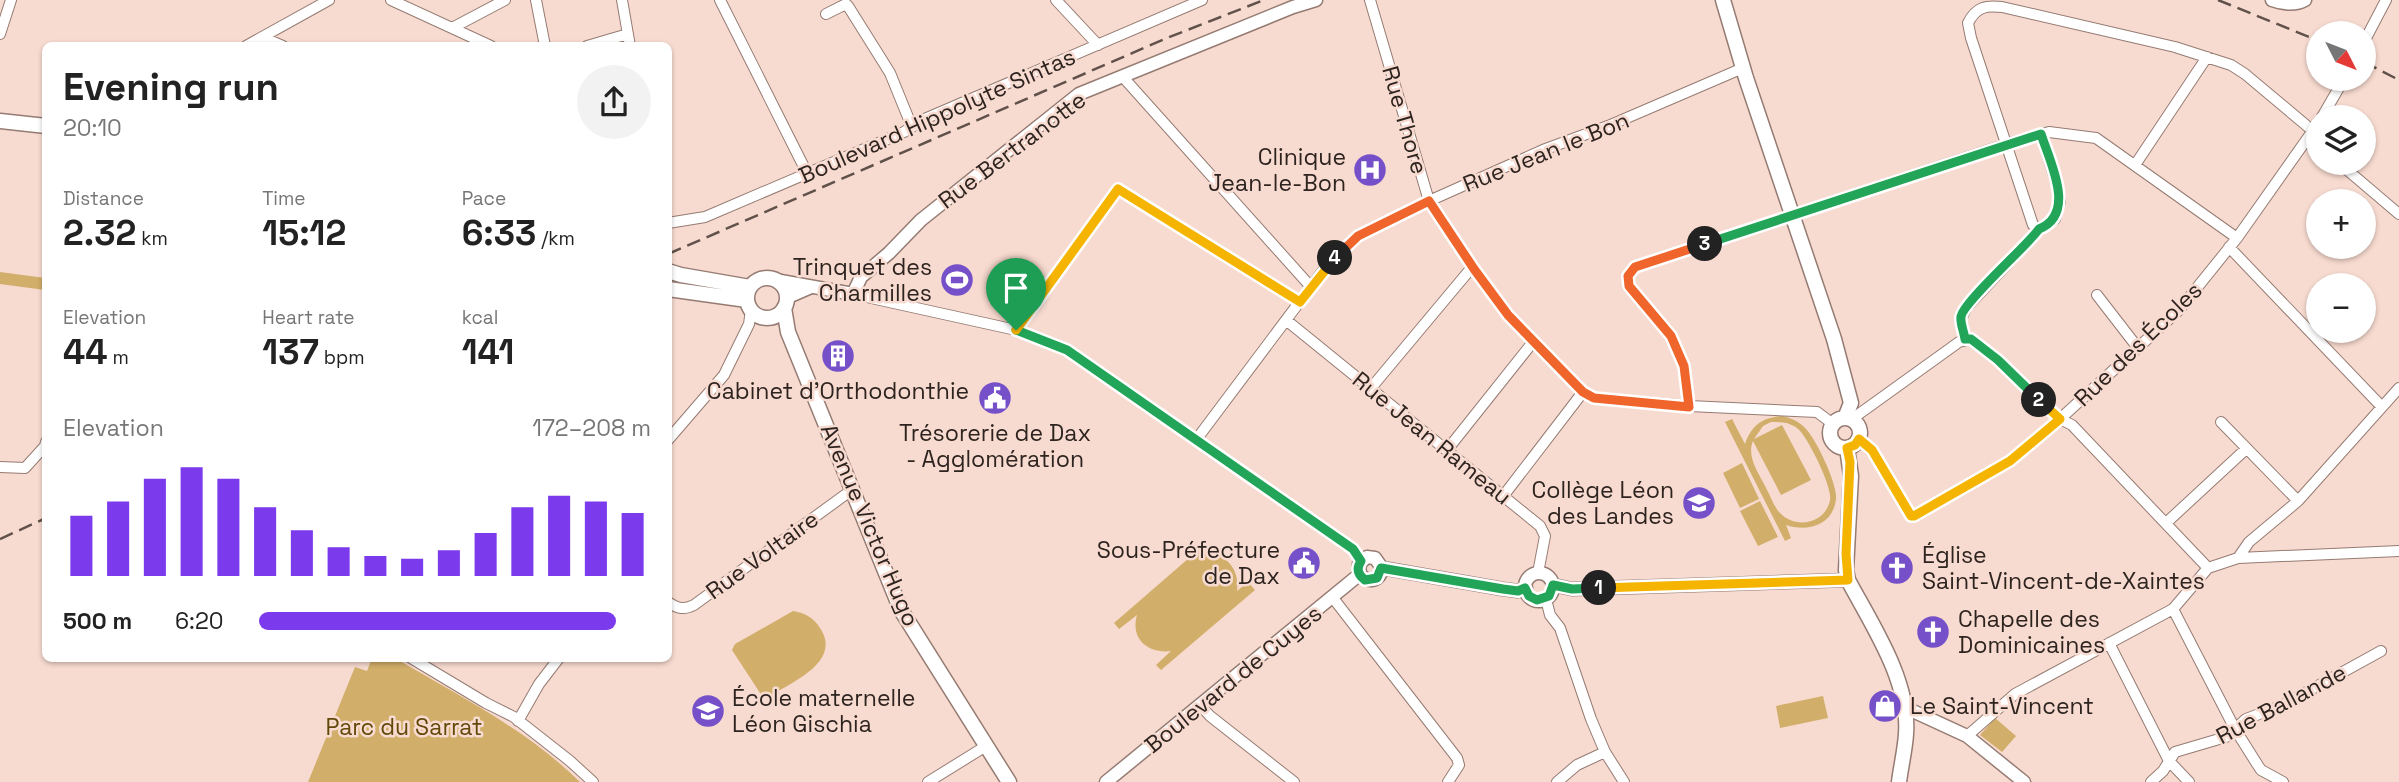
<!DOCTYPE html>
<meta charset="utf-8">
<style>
:root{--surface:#fff;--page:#f2f2f2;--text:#222;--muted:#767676;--accent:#7c3aed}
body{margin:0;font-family:"Space Grotesk",sans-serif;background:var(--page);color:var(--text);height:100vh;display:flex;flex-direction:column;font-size:26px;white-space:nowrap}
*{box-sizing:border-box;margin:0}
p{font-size:23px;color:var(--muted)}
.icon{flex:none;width:38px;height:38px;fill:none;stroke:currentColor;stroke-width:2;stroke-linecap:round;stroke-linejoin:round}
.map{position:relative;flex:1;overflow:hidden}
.details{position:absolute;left:42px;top:42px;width:630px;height:620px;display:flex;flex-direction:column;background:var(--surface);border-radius:10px;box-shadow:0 2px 5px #0004}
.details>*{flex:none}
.needle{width:46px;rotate:132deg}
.tools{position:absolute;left:2306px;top:21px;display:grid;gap:14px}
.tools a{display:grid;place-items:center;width:70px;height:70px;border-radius:50%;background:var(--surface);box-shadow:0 2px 5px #0004;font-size:35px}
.pin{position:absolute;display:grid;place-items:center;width:60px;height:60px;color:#fff;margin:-72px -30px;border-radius:50% 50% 50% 0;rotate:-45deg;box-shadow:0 0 7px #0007}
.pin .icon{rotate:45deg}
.km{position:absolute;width:35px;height:35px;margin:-18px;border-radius:50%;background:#222;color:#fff;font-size:19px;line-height:35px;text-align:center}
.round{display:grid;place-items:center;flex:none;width:74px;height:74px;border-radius:37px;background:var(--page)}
.summary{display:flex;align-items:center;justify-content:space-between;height:119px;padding:0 21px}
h1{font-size:38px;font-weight:700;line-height:52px}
.figures{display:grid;grid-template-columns:repeat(3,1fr);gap:10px;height:119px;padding:7px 21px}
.figures div{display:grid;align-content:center}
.figures b{font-size:35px;font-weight:700}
.figures small{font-size:19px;font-weight:400}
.figures p{font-size:19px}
.chart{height:196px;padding:14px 21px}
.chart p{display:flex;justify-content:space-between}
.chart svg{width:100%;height:126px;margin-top:7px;stroke:var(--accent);stroke-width:6}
ul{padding:0 21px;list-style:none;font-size:23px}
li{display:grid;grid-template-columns:112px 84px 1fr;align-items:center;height:52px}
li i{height:18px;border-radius:9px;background:var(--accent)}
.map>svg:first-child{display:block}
.green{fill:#d1ae69;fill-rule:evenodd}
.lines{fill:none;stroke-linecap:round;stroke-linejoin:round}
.minor-casing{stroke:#957b72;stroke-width:12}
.tertiary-casing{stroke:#957b72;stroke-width:15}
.secondary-casing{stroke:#957b72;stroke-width:17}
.minor{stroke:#fff;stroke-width:10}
.tertiary{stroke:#fff;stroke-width:12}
.secondary{stroke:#fff;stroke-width:14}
.rail{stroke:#60514b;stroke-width:2.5;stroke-dasharray:14 7;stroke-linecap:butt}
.split-1-casing{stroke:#fff;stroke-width:14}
.split-2-casing{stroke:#fff;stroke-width:14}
.split-3-casing{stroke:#fff;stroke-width:14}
.split-4-casing{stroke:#fff;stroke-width:14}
.split-5-casing{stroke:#fff;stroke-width:14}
.split-1{stroke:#22a559;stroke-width:9}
.split-2{stroke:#f5b400;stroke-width:9}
.split-3{stroke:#22a559;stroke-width:9}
.split-4{stroke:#f0652b;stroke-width:9}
.split-5{stroke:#f5b400;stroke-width:9}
.labels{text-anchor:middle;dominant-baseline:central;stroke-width:5;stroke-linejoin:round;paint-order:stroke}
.street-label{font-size:23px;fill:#2d231f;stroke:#f8dbd0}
.poi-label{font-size:23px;fill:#2d231f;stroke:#f8dbd0;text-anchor:end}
.park-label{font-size:23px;fill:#624808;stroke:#f8dbd0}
</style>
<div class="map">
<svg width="2399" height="782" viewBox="0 0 2399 782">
<rect width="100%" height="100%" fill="#f8dbd0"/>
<path class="green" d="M 0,272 L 45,278 L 45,290 L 0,284 Z
M 1782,416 C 1791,418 1799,421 1806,429 C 1816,439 1838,485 1836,499 C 1833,526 1807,532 1786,525 L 1791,538 L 1785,541 L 1725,422 L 1732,419 L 1745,444 C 1751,426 1762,417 1782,416 ZM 1771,422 C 1781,422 1788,422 1797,428 C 1807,435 1833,488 1830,500 C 1826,523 1796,530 1780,513 C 1774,507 1771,497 1767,490 C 1760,474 1746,458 1753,441 L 1781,495 L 1811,480 L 1782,425 L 1754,439 L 1763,426 Z
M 1742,463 L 1759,499 L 1740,508 L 1723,473 Z
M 1760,501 L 1778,537 L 1758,546 L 1740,511 Z
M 1204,545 L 1210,552 L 1207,555 C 1228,553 1240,572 1237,591 L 1248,582 L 1255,590 L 1161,670 L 1156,665 L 1171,651 C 1148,654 1130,639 1137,615 L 1119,629 L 1114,623 Z
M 793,611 C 805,613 814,618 820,628 C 843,662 790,683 768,697 L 762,696 L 732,650 L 735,644 Z
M 372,658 L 395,658 C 459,696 526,729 580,782 L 308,782 L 355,667 L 367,671 Z
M 1823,696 L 1828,718 L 1780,728 L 1776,706 Z
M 1995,718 L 2016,736 L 2002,752 L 1980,735 Z"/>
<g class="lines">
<g class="minor-casing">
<path id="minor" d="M 391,0 L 491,46
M 536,0 L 545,46
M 622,0 L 630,46
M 720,0 L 807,173
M 1056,0 L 1098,45
M 1370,0 L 1429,201 L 1474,269 L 1508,315 L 1583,392 L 1594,398 L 1689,406 L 1817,412 L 1833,424
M 826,14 L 846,4 L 848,6 L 890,73 L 912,127
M 452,28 L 505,0
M 0,34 L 11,0
M 262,37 L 283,46
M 2364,42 L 2386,0
M 246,46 L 329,0
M 587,46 L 628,34
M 1122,76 L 1311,287
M 2322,117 L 2344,79
M 2339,163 L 2399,214
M 2135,165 L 2207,57
M 668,223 L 705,217 L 904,132 L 922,120 L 1202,0
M 2040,229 L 2033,225 L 1971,38 L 1968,23 C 1976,7 1986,5 2002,7 L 2175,47 L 2231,65 L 2245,74 L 2313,131
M 2229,247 L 2382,407
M 853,294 L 1016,330 L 1067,350 L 1353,549 L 1361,561
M 2097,295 L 2138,348
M 1286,320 L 1540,526 L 1545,536 L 1538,573
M 1016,330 L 1118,189 L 1300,302
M 1965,339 L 1961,319 L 1966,308 L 2040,229 L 2055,219 L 2060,202 L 2058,188 L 2041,134
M 1371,388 L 1468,272 L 1474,269
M 1689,406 L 1684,366 L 1671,336 L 1628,286 L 1628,276 L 1635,267 L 2007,144 L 2049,132 L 2096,138 L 2237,238
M 1852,419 L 1959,342 L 1971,339 L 1998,360 L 2060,419 L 2072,425 L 2208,568
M 2221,422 L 2298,501
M 1859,439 L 1872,451 L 1911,516 L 1914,516 L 2010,461 L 2060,419 L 2179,310 L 2237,238 L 2319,122
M 668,440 L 724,375 L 749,324 L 751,310
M 1196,440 L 1325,268 L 1358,236 L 1429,201 L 1543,150 L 1608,126 L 1743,68
M 1447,450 L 1533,342
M 0,467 L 25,468 L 45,446 L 46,442
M 1504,495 L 1583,392
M 2166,523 L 2246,449
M 2238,558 L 2249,542 L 2298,501 L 2399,388
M 1333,598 L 1457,758 L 1459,765 L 1448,782
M 1546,599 L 1550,615 L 1560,628 L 1591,719 L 1605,752 L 1624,782
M 668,602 C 678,609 684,610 694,605 L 853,489
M 2173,609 L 2235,729 L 2257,764 L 2261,770 L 2283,782
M 2109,643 L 2169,761 L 2189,782
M 411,658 L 486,703 L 514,717 L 570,761 L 593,782
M 1200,705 L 1210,716 L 1294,782
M 518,721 L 539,684 L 559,658
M 1967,736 L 2015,694 L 2173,609 L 2208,568 L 2238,558 L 2399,551
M 928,782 L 986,746
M 1557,782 L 1577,765 L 1605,752
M 2151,782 L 2163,771 L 2175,752 L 2226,737 L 2246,719 L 2283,705 L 2381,651"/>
</g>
<g class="tertiary-casing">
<path id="tertiary" d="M 2272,0 C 2283,4 2294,6 2305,0
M 775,280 L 853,294 L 861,277 L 889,253 L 921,220 L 1079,94 L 1293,7 L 1316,0
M 788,297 L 811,287
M 1382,568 L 1503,589 L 1518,591 L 1526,588
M1525 587a14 14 0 1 1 28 0a14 14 0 1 1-28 0Z
M 1360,574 L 1359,564 L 1367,557 L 1375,558 L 1382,568
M 1360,574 C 1368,584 1380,581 1382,568
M 1553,585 L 1572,589 L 1848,580
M 1904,707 L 1967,736 L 2024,782
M 1106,782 L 1360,574"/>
</g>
<g class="secondary-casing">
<path id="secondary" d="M 1723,0 L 1746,78 L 1834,339 L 1851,403 L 1845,418
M 0,121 L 46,126
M 668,271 L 681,275 L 750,287
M747 298a20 20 0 1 1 40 0a20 20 0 1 1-40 0Z
M 668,289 L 747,300
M 784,308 L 788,332 L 901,610 L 1009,782
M1830 433a15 15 0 1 1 30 0a15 15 0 1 1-30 0Z
M 1847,448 L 1851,476 L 1846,570 L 1848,580 C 1872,625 1910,681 1906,734 C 1905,750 1901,766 1899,782"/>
</g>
<use href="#minor" class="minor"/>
<use href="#tertiary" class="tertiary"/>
<use href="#secondary" class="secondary"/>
<path class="rail" d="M 2218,0 L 2319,41
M 2364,62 L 2399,80
M 668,254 L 1167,38 L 1264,0
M 0,539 L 46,518"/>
</g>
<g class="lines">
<g class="split-1-casing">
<path id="split-1" d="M 1016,330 L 1067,350 L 1353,549 L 1361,561 C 1356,569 1358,575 1365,580 L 1377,578 L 1381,568 L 1503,589 L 1518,591 L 1525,588 L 1529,596 L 1537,600 L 1549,596 L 1553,585 L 1572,589 L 1599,588"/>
</g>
<g class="split-2-casing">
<path id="split-2" d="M 1599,588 L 1848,580 L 1846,554 L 1850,462 L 1847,448 L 1855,445 L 1859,439 L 1872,450 L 1911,516 L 1914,516 L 2010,461 L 2060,419 L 2039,400"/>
</g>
<g class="split-3-casing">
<path id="split-3" d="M 1705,244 L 2041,134 C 2050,162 2077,214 2039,229 C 2027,246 1962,303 1961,317 C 1960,323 1964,332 1965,339 L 1971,339 L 1998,360 L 2039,400"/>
</g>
<g class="split-4-casing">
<path id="split-4" d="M 1335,258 L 1358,236 L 1429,201 L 1474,269 L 1508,315 L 1583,392 L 1594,398 L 1689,407 L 1684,366 L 1671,336 L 1629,286 L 1628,276 L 1635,267 L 1705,244"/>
</g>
<g class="split-5-casing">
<path id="split-5" d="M 1016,330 L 1118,189 L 1300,302 L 1335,258"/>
</g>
<use href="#split-1" class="split-1"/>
<use href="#split-2" class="split-2"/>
<use href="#split-3" class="split-3"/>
<use href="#split-4" class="split-4"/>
<use href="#split-5" class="split-5"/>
</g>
<defs>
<g id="hospital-disc" transform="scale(1.75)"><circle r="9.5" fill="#7550c9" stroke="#f8dbd0"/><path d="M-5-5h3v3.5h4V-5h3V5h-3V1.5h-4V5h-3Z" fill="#fff"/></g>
<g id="stadium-disc" transform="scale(1.75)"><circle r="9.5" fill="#7550c9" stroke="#f8dbd0"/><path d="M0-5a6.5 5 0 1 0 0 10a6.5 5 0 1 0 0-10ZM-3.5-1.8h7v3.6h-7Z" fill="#fff"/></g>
<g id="building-disc" transform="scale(1.75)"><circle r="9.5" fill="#7550c9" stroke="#f8dbd0"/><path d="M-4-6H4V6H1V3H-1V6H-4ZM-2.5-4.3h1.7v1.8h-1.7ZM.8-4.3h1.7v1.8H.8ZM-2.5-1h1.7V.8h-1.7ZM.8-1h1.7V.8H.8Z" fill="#fff"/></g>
<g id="civic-disc" transform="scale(1.75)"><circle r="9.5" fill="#7550c9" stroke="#f8dbd0"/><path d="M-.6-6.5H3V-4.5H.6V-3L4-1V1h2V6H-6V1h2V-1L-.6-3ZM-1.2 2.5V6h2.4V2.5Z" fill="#fff"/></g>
<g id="school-disc" transform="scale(1.75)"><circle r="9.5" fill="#7550c9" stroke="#f8dbd0"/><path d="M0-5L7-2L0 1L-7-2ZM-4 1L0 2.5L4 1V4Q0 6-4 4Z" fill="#fff"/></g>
<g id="church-disc" transform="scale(1.75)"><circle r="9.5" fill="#7550c9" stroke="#f8dbd0"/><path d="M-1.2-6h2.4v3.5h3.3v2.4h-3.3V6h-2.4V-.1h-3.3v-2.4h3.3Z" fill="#fff"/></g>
<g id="shop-disc" transform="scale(1.75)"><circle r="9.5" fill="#7550c9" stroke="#f8dbd0"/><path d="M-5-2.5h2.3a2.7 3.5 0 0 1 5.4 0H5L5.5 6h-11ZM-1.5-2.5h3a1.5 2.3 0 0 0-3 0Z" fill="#fff"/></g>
</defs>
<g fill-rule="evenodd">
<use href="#hospital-disc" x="1370" y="170"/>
<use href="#stadium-disc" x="957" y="280"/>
<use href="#building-disc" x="838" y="356"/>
<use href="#civic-disc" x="995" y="398"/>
<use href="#school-disc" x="1699" y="503"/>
<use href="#civic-disc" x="1304" y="563"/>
<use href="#church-disc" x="1897" y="568"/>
<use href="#church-disc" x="1933" y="632"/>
<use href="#shop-disc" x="1885" y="706"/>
<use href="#school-disc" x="708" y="711"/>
</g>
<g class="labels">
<g class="street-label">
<text transform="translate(937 116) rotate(-24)">Boulevard Hippolyte Sintas</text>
<text transform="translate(1405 120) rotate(74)">Rue Thore</text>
<text transform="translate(1012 150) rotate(-37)">Rue Bertranotte</text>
<text transform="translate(1546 152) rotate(-22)">Rue Jean le Bon</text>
<text transform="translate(2138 344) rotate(-44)">Rue des Écoles</text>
<text transform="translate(1432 438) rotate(39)">Rue Jean Rameau</text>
<text transform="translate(870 525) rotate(67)">Avenue Victor Hugo</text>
<text transform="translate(762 555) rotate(-36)">Rue Voltaire</text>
<text transform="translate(1233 679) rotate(-39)">Boulevard de Cuyes</text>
<text transform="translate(2281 704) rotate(-28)">Rue Ballande</text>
</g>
<g class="poi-label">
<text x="1346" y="157">Clinique<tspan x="1346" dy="26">Jean-le-Bon</tspan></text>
<text x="932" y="267">Trinquet des<tspan x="932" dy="26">Charmilles</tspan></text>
<text x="838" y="391" text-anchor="middle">Cabinet d'Orthodonthie</text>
<text x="995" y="433" text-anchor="middle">Trésorerie de Dax<tspan x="995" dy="26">- Agglomération</tspan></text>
<text x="1674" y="490">Collège Léon<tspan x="1674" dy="26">des Landes</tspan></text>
<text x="1280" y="550">Sous-Préfecture<tspan x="1280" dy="26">de Dax</tspan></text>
<text x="1922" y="555" text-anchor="start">Église<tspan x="1922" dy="26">Saint-Vincent-de-Xaintes</tspan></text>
<text x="1958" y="619" text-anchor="start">Chapelle des<tspan x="1958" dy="26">Dominicaines</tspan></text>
<text x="732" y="698" text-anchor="start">École maternelle<tspan x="732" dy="26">Léon Gischia</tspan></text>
<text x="1910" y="706" text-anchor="start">Le Saint-Vincent</text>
</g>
<g class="park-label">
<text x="404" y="727">Parc du Sarrat</text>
</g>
</g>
</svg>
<div class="tools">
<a><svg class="needle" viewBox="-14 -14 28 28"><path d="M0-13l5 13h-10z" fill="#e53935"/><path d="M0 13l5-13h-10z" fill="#767676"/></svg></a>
<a><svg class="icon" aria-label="layers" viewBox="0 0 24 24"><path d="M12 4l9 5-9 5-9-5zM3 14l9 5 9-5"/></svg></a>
<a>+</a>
<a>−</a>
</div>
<div class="pin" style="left:1016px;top:330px;background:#1e9e55"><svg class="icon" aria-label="arrive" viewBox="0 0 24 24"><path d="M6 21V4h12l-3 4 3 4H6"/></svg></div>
<b class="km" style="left:1599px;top:588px">1</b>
<b class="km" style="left:2039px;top:400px">2</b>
<b class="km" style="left:1705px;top:244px">3</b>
<b class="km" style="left:1335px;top:258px">4</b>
<section class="details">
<div class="summary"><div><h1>Evening run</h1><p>20:10</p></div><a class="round"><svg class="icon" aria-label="share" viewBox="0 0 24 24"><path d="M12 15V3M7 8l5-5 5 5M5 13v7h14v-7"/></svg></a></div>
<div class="figures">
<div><p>Distance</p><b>2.32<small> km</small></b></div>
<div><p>Time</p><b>15:12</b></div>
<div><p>Pace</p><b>6:33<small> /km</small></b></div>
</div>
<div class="figures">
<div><p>Elevation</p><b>44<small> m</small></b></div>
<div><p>Heart rate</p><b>137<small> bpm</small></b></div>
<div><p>kcal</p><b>141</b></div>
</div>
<div class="chart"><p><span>Elevation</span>172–208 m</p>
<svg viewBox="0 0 160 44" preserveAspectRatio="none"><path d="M5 44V23M15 44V18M25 44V10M35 44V6M45 44V10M55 44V20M65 44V28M75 44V34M85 44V37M95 44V38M105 44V35M115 44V29M125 44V20M135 44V16M145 44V18M155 44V22"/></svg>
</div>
<ul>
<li><b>500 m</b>6:20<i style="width:91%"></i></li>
</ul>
</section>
</div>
